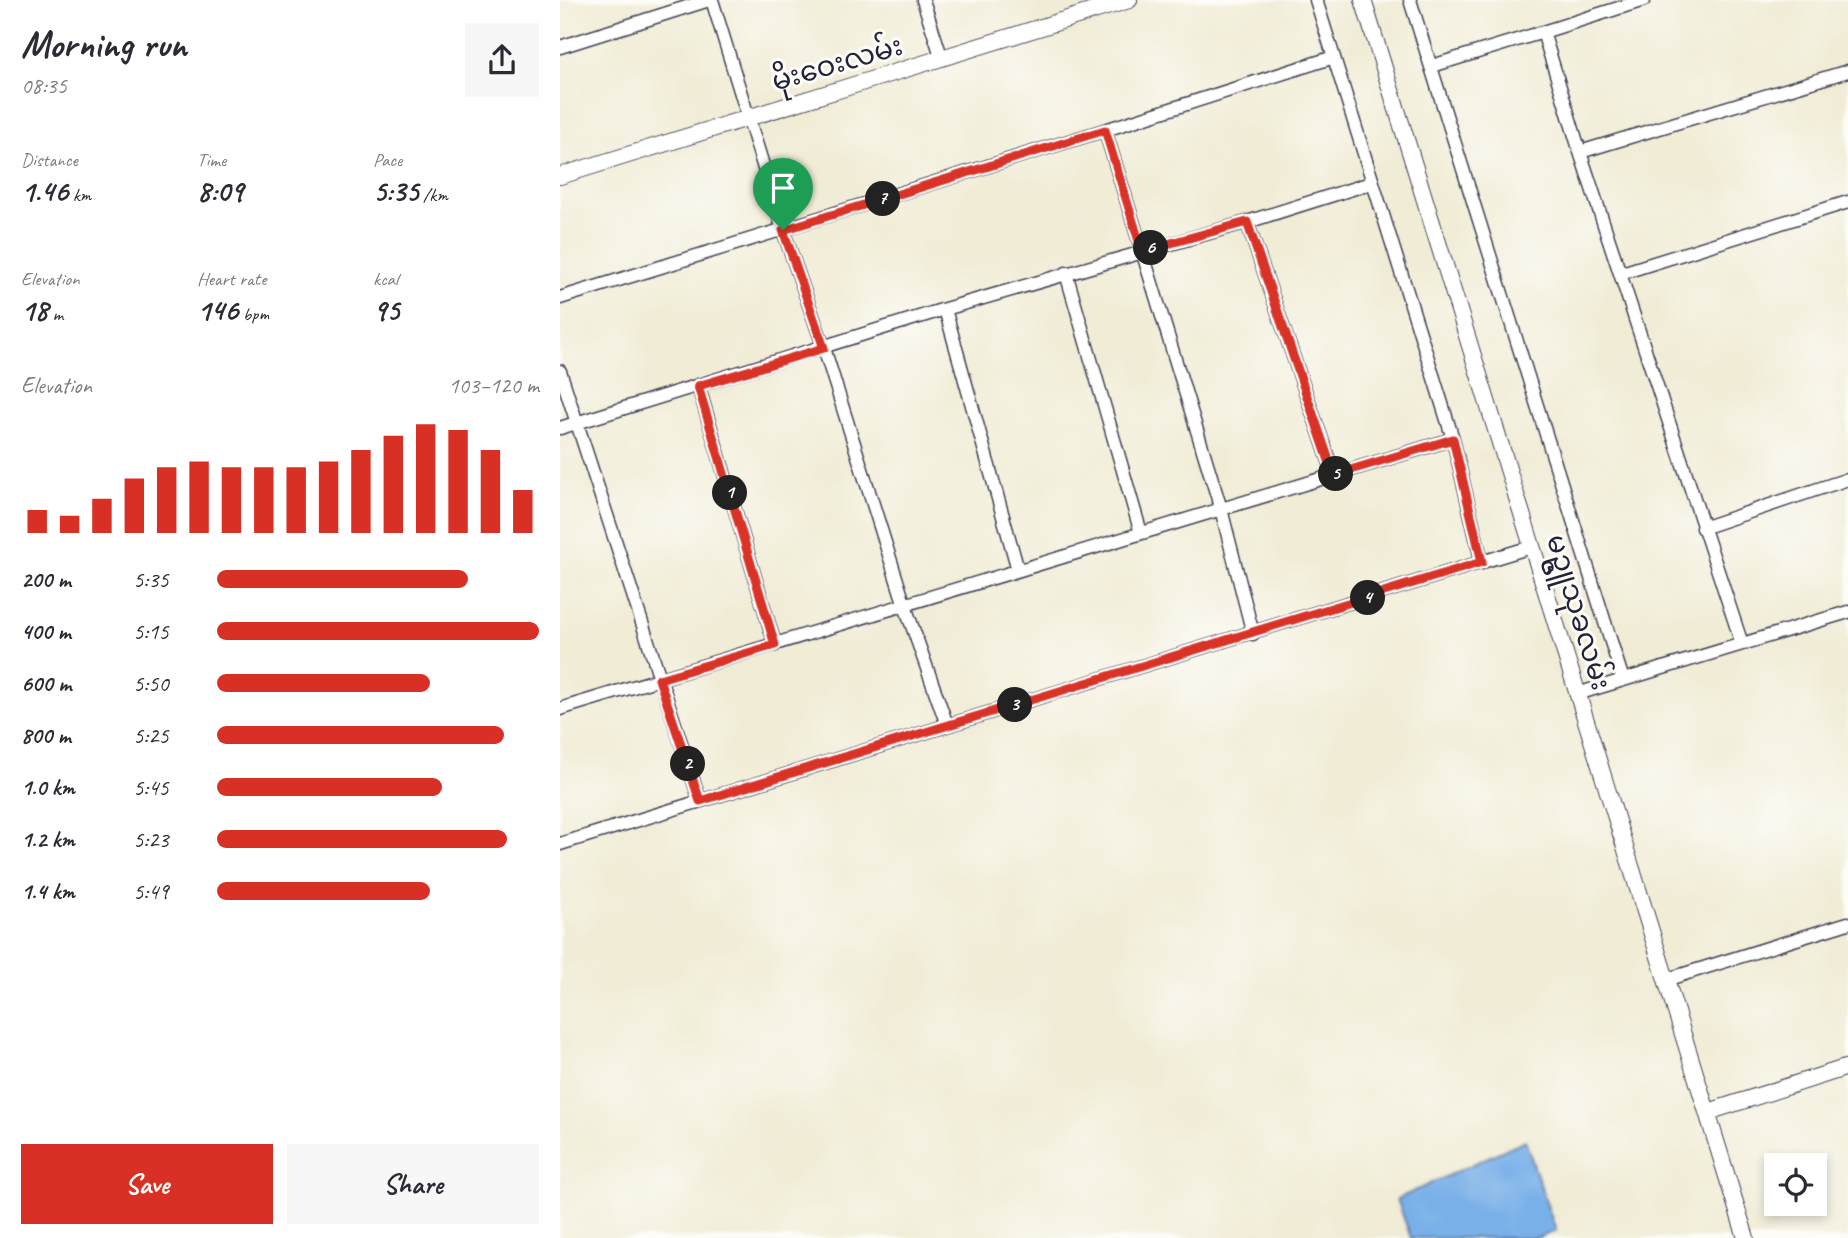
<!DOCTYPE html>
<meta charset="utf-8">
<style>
:root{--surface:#fff;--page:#f7f7f7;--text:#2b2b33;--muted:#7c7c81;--accent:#d93025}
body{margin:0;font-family:Caveat,"Noto Sans Myanmar",sans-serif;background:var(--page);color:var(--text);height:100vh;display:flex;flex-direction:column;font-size:26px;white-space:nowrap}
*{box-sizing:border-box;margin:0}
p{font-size:23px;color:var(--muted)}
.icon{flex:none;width:38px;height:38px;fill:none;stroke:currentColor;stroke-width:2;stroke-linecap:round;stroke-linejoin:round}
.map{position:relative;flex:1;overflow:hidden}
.drawer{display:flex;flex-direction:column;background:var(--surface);width:560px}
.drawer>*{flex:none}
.tools{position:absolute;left:1204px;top:1153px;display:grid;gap:14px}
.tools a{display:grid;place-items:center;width:63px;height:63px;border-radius:0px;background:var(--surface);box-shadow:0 4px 10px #0003;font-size:35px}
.pin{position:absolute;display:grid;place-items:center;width:60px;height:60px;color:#fff;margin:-72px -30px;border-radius:50% 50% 50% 0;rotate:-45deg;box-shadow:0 0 7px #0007}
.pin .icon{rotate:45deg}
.km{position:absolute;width:35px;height:35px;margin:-18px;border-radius:50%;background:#222;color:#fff;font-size:19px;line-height:35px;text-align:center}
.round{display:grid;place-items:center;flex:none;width:74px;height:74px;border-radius:0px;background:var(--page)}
.head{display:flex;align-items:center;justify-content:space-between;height:119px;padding:0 21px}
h1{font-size:38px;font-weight:700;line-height:52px}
.metrics{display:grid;grid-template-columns:repeat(3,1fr);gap:10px;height:119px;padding:7px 21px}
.metrics div{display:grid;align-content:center}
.metrics b{font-size:30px;font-weight:700}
.metrics small{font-size:19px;font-weight:400}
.metrics p{font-size:19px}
.chart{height:196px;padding:14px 21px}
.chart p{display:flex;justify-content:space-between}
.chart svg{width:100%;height:126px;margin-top:7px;stroke:var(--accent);stroke-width:6}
.cta{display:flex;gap:14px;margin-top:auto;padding:14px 21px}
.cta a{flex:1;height:80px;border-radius:0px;background:var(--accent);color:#fff;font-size:28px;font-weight:700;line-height:80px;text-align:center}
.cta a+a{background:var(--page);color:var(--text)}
ul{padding:0 21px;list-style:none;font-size:23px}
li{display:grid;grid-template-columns:112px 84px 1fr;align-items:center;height:52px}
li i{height:18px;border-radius:9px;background:var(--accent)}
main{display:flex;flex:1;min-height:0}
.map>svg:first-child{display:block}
.water{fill:#79b0e8;stroke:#4e6992;stroke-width:2}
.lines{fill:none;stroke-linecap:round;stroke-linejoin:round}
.minor-casing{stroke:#414052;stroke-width:15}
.tertiary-casing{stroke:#414052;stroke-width:18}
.minor{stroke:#fff;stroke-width:12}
.tertiary{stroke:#fff;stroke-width:16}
.route-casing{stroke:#fff;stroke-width:14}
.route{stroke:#d93025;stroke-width:9}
.labels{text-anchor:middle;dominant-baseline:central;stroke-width:6;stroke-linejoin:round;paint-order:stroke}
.street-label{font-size:28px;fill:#22223b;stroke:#fdfcf7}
</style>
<main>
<section class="drawer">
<div class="head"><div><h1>Morning run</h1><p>08:35</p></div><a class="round"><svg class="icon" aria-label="share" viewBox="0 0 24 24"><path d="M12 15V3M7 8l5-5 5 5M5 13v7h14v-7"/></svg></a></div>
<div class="metrics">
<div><p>Distance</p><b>1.46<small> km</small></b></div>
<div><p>Time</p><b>8:09</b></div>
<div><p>Pace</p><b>5:35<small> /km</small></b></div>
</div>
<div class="metrics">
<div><p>Elevation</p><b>18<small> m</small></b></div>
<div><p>Heart rate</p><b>146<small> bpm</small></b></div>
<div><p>kcal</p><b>95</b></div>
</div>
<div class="chart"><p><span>Elevation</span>103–120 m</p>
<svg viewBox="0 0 160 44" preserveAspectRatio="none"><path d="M5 44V36M15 44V38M25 44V32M35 44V25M45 44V21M55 44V19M65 44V21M75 44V21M85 44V21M95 44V19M105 44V15M115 44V10M125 44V6M135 44V8M145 44V15M155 44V29"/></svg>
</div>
<ul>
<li><b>200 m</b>5:35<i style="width:78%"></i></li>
<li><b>400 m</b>5:15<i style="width:100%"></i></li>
<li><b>600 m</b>5:50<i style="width:66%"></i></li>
<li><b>800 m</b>5:25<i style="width:89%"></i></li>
<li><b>1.0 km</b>5:45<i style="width:70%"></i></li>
<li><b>1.2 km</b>5:23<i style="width:90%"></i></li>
<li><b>1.4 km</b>5:49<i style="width:66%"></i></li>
</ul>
<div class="cta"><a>Save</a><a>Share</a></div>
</section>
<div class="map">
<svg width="1288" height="1238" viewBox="0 0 1288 1238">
<rect width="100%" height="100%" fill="#fdfcf7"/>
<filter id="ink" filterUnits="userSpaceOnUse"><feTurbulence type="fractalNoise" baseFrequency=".0143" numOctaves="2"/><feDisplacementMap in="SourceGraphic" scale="14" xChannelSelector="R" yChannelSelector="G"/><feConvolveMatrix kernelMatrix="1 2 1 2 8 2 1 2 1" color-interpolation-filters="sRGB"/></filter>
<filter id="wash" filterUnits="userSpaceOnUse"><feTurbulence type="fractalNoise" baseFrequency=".00686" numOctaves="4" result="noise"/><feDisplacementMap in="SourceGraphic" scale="28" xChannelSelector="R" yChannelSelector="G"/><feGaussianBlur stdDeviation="1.57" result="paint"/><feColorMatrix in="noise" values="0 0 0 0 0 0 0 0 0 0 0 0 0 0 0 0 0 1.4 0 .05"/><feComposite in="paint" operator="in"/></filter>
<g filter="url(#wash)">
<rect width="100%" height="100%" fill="#f0ecd6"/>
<path class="water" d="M 965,1140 L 996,1231 L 977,1238 L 851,1238 L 837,1199 Z"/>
</g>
<g filter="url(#ink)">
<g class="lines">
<g class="minor-casing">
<path id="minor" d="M 152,0 L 223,230 L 264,348 L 345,606 L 387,725
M 363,0 L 382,59
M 756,0 L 893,439 L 922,563
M 850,0 L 1063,680
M 983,32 L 1084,0
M 0,47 L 149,0
M 872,66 L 983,32 L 1020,152 L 1182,644
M 545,130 L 661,509 L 693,634
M 1020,152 L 1288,71
M 687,222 L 774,475
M 506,273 L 581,533
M 1062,273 L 1288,202
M 0,298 L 545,130 L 774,57
M 385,309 L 458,570
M 0,371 L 140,801
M 138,385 L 215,645
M 0,428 L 385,309 L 687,222 L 811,183
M 1142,528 L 1288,479
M 1017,694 L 1288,612
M 0,709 L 893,439
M 0,844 L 971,547
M 1105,980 L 1288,923"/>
</g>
<g class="tertiary-casing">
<path id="tertiary" d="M 803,0 L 1186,1238
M 0,176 C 189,116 380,60 569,0
M 1148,1112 L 1288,1067"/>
</g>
<use href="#minor" class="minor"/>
<use href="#tertiary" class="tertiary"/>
</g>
</g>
<g class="lines" filter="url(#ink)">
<g class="route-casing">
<path id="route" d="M 545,130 L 582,251 L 687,222 L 774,475 L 893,439 L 922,562 L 140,801 L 99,679 L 215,645 L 138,386 L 264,348 L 223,230 Z"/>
</g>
<use href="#route" class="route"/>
</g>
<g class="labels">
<g class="street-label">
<text transform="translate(277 63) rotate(-16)">မိုးဝေးလမ်း</text>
<text transform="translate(1019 612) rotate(73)">မဥ္ဇူသုခလမ်း</text>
</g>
</g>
</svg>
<div class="tools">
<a><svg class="icon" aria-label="locate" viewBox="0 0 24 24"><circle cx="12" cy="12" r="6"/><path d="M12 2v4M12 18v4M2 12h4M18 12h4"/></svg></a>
</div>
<div class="pin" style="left:223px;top:230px;background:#1e9e55"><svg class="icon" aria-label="arrive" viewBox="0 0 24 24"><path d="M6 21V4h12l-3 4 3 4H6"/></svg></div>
<b class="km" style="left:170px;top:493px">1</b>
<b class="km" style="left:128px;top:764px">2</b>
<b class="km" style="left:455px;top:705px">3</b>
<b class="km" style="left:808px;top:598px">4</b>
<b class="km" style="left:776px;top:474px">5</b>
<b class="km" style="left:591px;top:248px">6</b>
<b class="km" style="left:323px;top:199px">7</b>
</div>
</main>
